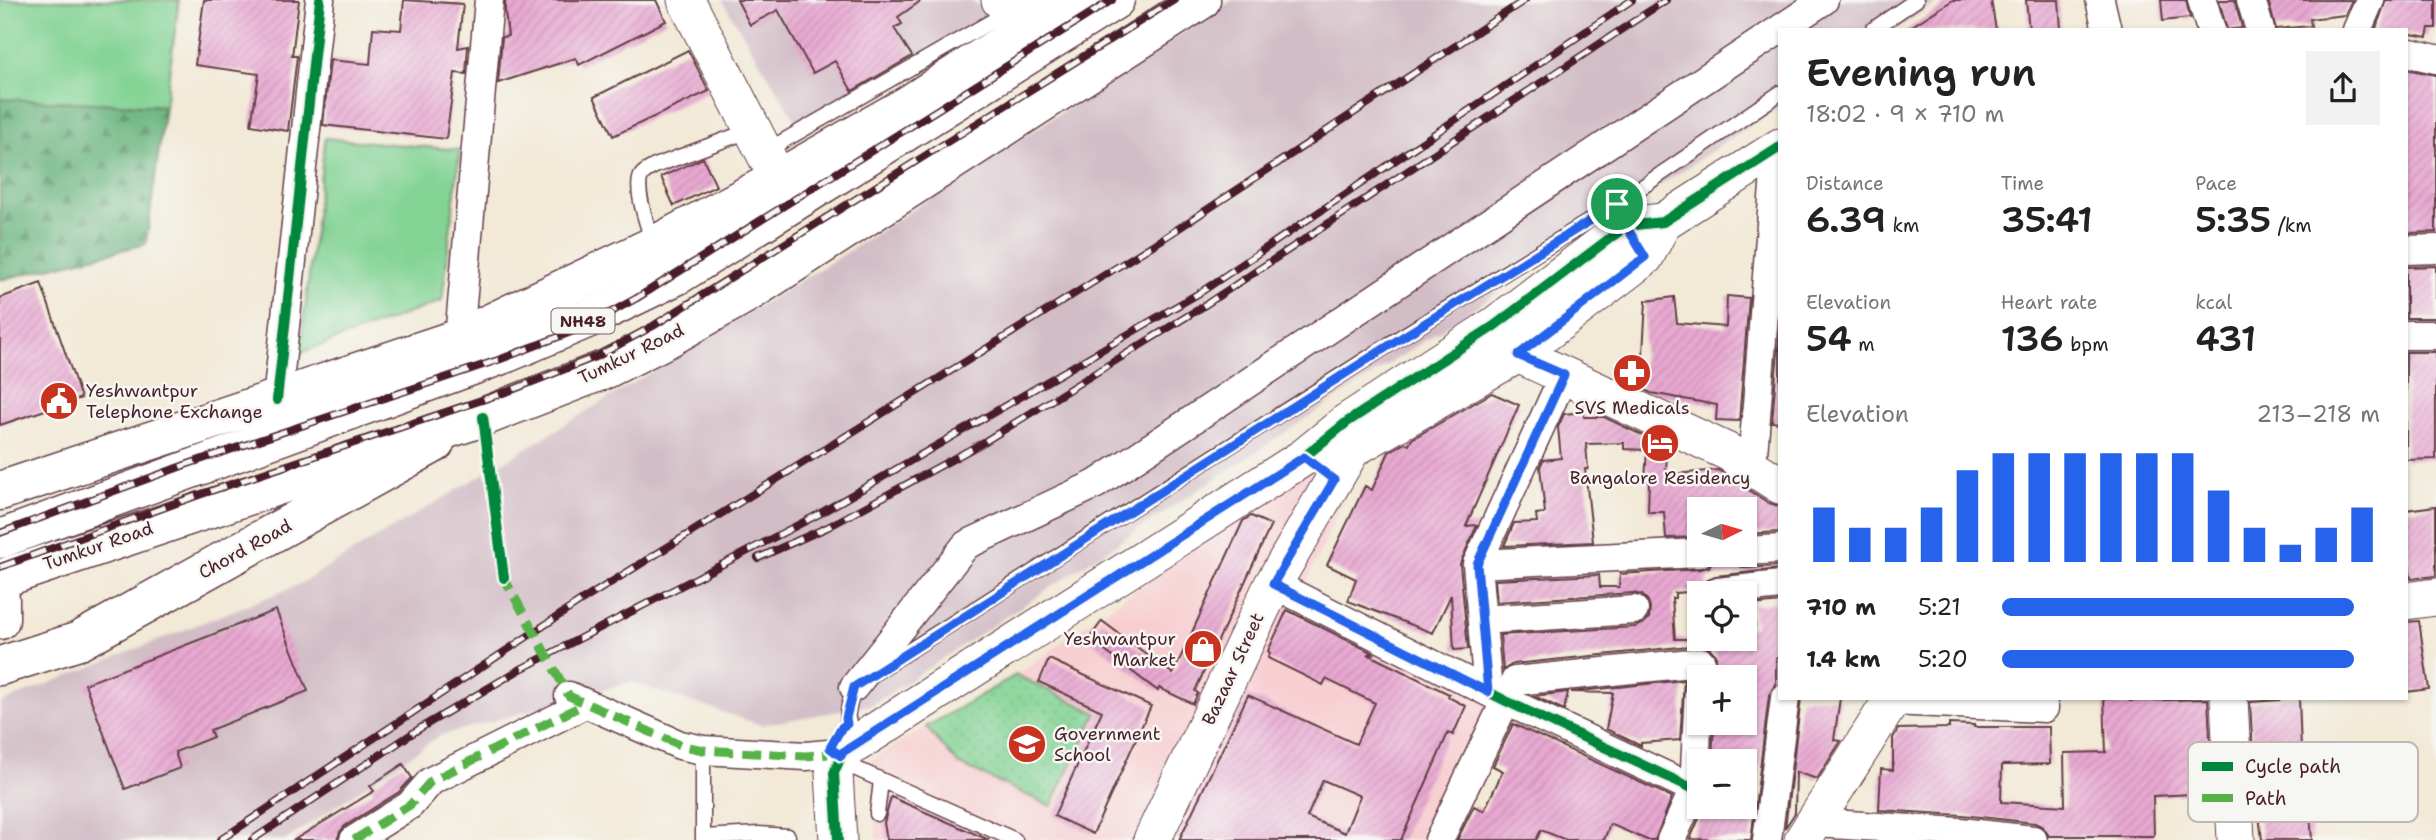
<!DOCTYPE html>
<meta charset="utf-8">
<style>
:root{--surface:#fff;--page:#f2f2f2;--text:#222;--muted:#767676;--accent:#2563eb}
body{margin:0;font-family:"Shantell Sans",sans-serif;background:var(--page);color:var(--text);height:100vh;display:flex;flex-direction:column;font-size:26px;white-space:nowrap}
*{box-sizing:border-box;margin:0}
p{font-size:23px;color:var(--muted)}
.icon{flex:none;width:38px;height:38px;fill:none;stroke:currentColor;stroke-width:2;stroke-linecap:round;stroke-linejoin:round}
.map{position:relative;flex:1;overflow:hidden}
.drawer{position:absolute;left:1778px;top:28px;width:630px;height:672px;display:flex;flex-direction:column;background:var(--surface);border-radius:0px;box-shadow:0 2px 5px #0004}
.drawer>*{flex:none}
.needle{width:46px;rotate:85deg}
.tools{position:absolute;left:1687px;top:497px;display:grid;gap:14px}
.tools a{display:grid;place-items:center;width:70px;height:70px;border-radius:0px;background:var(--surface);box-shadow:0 2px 5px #0004;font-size:35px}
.pin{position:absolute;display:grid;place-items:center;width:60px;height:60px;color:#fff;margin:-30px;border:4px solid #fff;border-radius:50%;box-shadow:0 2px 7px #0007}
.round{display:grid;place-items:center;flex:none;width:74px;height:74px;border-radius:0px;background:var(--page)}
.head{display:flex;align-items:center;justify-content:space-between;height:119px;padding:0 28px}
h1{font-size:38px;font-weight:600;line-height:52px}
.metrics{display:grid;grid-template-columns:repeat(3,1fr);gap:10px;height:119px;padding:7px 28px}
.metrics div{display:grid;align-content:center}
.metrics b{font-size:35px;font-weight:600}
.metrics small{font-size:19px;font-weight:400}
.metrics p{font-size:19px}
.chart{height:196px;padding:14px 28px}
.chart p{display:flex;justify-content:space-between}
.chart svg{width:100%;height:126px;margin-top:7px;stroke:var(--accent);stroke-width:6}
ul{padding:0 28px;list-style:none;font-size:23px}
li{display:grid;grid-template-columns:112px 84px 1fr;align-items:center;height:52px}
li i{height:18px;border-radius:9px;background:var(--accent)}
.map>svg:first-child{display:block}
.built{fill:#f7cfd1}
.industrial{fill:#d2bdc6}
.grass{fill:#83d394;stroke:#667960;stroke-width:2}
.forest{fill:url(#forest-firs);stroke:#5a6a54;stroke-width:2}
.park{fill:url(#park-dots);stroke:#667960;stroke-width:2}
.building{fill:url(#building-hatch);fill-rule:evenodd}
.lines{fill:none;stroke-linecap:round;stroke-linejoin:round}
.service-casing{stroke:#633d45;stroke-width:17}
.minor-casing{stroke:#633d45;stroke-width:31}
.tertiary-casing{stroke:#633d45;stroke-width:39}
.secondary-casing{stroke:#633d45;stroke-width:41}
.primary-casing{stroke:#633d45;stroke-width:41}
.trunk-casing{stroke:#633d45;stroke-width:41}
.service{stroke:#fff;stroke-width:14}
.minor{stroke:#fff;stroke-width:28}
.tertiary{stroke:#fff;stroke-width:37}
.secondary{stroke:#fff;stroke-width:38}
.primary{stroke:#fff;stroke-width:38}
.trunk{stroke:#fff;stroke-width:38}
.rail-casing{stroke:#4a1f2b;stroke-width:8}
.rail{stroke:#f6f6f2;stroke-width:5;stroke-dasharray:16;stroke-linecap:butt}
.quiet{stroke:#57b146;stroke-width:9;stroke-dasharray:18 9;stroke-linecap:butt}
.cycleway-casing{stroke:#f6f6f2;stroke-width:15}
.cycleway{stroke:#00873e;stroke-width:10}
.route-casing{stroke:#fff;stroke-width:14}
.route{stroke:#2563eb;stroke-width:9}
.labels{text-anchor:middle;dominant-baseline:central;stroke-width:5;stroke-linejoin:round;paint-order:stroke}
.shield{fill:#f6f6f2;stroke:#7e6067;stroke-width:2}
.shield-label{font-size:16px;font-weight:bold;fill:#4a1f2b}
.street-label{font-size:18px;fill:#4a1f2b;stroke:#f6f6f2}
.poi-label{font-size:18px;fill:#4a1f2b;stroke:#f6f6f2;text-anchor:start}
.key{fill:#f6f6f2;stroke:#c2b6b6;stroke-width:2}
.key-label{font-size:19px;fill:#4a1f2b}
</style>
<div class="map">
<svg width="2436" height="840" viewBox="0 0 2436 840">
<defs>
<pattern id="forest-firs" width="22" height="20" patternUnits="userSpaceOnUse" patternTransform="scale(1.75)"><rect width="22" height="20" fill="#6ab57e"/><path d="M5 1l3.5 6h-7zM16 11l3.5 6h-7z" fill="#599367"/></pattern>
<pattern id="park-dots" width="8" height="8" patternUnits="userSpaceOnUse" patternTransform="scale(1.75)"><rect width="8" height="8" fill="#83d394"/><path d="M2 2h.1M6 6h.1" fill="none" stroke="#73b580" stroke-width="1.8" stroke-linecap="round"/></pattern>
<pattern id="building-hatch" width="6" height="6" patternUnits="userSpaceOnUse" patternTransform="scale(1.75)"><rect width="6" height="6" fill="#e8a8d1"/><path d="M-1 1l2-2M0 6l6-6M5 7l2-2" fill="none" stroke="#c890b4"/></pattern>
</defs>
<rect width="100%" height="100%" fill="#f6f6f2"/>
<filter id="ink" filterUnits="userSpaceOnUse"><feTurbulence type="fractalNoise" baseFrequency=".0143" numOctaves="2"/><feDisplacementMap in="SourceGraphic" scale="14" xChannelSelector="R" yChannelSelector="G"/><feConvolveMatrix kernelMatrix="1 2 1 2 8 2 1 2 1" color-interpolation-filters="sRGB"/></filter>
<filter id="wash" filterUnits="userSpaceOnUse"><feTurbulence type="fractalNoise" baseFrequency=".00686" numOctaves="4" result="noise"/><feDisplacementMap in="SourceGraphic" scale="28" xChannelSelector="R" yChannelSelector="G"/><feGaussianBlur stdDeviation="1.57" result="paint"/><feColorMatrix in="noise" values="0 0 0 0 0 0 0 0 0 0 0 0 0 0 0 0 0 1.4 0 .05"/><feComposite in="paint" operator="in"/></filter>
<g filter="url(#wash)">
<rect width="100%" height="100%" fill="#f2e9d6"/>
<path class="built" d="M 1315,460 L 1352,481 L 1306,584 L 1290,601 L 1494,701 L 1429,840 L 877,840 L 869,761 L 1016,675 Z"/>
<path class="industrial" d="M 722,0 L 965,0 L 1014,17 L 801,129 Z
M 1233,0 L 1940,0 L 1895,30 L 1780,30 L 1780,106 L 872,705 L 761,725 L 631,682 L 439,736 L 286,840 L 0,840 L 0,703 L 298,585 L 538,441 L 846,253 Z"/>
<path class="grass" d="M 0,0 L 179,0 L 165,106 L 0,99 Z
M 325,138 L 460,150 L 442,301 L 300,353 Z"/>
<path class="forest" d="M 0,99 L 165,106 L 146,244 L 0,280 Z"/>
<path class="park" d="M 1016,675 L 1097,713 L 1051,806 L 958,764 L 926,727 Z"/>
<g id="blocks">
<path class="building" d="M 204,0 L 299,0 L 292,56 L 297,56 L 288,131 L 251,125 L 259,74 L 195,65 Z
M 404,0 L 463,4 L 458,48 L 468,46 L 466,74 L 455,73 L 446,139 L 323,125 L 330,60 L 370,64 L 373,28 L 401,30 Z
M 505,0 L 656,0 L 666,21 L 579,65 L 576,58 L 498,83 L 502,37 L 508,36 L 505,12 Z
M 737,0 L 922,0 L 898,17 L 902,24 L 894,28 L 912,56 L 852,91 L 835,61 L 813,73 L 778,10 L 750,25 Z
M 1953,0 L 1991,0 L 1996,30 L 1906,30 Z
M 2026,0 L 2059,0 L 2061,30 L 2029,30 Z
M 2161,0 L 2186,0 L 2190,18 L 2163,21 Z
M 2219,0 L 2235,0 L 2242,28 L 2227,30 Z
M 2268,0 L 2352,0 L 2345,15 L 2310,19 L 2311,26 L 2276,29 Z
M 2386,0 L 2436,0 L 2436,28 L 2429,28 L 2427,37 L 2406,33 L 2406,30 L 2379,30 L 2376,28 Z
M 688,50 L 709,91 L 613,136 L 594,97 Z
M 2406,69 L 2436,75 L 2436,232 L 2406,233 Z
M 703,158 L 716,186 L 674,206 L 661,177 Z
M 2436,266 L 2436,318 L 2406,318 L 2406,267 Z
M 41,283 L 81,398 L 0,425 L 0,298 Z
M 1727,296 L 1749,298 L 1739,421 L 1716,420 L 1717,405 L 1651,393 L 1641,388 L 1646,301 L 1674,297 L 1677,323 L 1726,327 Z
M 1780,326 L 1780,423 L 1772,422 Z
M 2406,352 L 2436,352 L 2436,459 L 2406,460 Z
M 1492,393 L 1519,405 L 1466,526 L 1477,525 L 1460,564 L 1468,649 L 1454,650 L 1451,595 L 1433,633 L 1348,601 L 1356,579 L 1327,565 L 1365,486 L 1372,490 L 1389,452 L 1405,443 L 1409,445 L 1412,439 Z
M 1584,412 L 1584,417 L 1604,417 L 1646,437 L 1646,450 L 1624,449 L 1624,443 L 1586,444 L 1588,469 L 1585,469 L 1593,542 L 1504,546 L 1514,523 L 1537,522 L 1536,514 L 1545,513 L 1540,467 L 1543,460 L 1561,458 L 1558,427 L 1564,414 Z
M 1648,438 L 1667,447 L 1666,475 L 1718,470 L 1769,503 L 1779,506 L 1780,532 L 1745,534 L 1745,509 L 1699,509 L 1699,537 L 1666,538 L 1664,512 L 1648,512 L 1649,479 L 1645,478 Z
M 2436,506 L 2436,576 L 2411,579 L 2406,541 L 2406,510 Z
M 1251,516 L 1271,525 L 1195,691 L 1198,693 L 1193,704 L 1159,688 L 1158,691 L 1089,639 L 1102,621 L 1173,674 L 1243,521 Z
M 1715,555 L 1729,555 L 1737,565 L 1745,568 L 1780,566 L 1780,569 L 1715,576 L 1708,579 L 1702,591 L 1675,593 L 1675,598 L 1672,598 L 1675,639 L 1745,639 L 1745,627 L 1755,627 L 1753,605 L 1780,602 L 1780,658 L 1776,658 L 1776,684 L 1769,696 L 1751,840 L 1690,839 L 1704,807 L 1745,807 L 1745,761 L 1712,761 L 1714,723 L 1745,723 L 1745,677 L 1717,677 L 1716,655 L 1709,648 L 1699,645 L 1513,664 L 1503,670 L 1500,635 L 1635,627 L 1643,624 L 1649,618 L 1650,608 L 1648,601 L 1642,595 L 1633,593 L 1497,602 L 1495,580 L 1599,575 L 1600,587 L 1619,587 L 1620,574 L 1700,569 L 1709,567 Z
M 276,610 L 308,691 L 210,730 L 213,737 L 175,752 L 180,768 L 125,789 L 85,684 Z
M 1287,610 L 1375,654 L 1367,654 L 1449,694 L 1448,697 L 1466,706 L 1453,735 L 1448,733 L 1401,840 L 1179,840 L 1248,695 L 1356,744 L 1375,703 L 1326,679 L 1323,685 L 1268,658 L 1270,653 L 1268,651 ZM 1323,780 L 1360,796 L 1345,833 L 1307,817 Z
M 2419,621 L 2429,689 L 2406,692 L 2406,622 Z
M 1049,659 L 1151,706 L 1093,834 L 1054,816 L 1102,711 L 1039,682 Z
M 1684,680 L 1680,740 L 1641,743 L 1641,746 L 1606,729 L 1613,693 L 1571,692 Z
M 1568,692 L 1564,710 L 1534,696 Z
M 1801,698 L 1840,698 L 1834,740 L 1841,741 L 1817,779 L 1796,772 L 1795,813 L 1785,828 Z
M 2104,698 L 2130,698 L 2130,701 L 2208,699 L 2213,793 L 2153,796 L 2154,836 L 2049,836 L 2043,827 L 2035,823 L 1962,815 L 1879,810 L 1881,769 L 1893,770 L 1893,738 L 1898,729 L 1949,728 L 1949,724 L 1974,725 L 1974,727 L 2049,727 L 2050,764 L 2002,765 L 2001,802 L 2065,806 L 2064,753 L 2106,752 Z
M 2278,698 L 2299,698 L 2303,800 L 2309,800 L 2312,840 L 2262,840 L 2254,773 L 2250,702 L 2279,700 Z
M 1513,724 L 1672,797 L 1655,840 L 1647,840 L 1610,824 L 1604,840 L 1566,840 L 1541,830 L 1536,840 L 1457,840 L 1474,806 L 1484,811 L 1503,771 L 1493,766 Z
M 403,764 L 412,778 L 399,792 L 345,826 L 340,832 L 337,840 L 294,840 L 374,791 L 370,786 Z
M 891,797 L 989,840 L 887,840 L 884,823 Z"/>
</g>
</g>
<g filter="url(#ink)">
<use href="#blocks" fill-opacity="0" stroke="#633d45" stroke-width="2"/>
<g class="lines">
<g class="service-casing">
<path id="service" d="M 1872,30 L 1916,0
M 764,152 L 1013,9
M 653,244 C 649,228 634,191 641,176 C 644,171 650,169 655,166 L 751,130
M 876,672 L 1401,337 L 1617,204 L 1780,93
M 856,685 L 854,687 C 847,715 842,717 860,742
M 850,766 L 1015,840
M 877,814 L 881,781
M 703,837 L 759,834 L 788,836
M 703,840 L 703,750"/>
</g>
<g class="minor-casing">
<path id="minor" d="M 2100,0 L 2107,30
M 2202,0 L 2211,30
M 2251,0 L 2260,30
M 2357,30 L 2370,0
M 2406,52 L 2436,59
M 2406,250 L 2436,249
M 2406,335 L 2436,335
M 459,338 L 489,0
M 277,400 L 320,0
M 1752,468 L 1777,148
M 1745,551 L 1780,549
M 1477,564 L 1699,553
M 1289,592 L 1506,701 L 1694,789
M 1718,592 L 1780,585
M 1482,620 L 1634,610
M 854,687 L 966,545 L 1096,484 L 1824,0
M 1488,692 L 1477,564 L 1564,375
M 569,696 L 680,745 L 703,750 L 806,756 L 828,754
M 1891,701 L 2044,708
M 1815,823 L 1960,832 L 2033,840
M 354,840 L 410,805 L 431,781 L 585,704
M 1439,840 L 1515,681 L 1701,662 L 1700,677
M 1671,840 L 1694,789 L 1699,688
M 1767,840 L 1785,698"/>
</g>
<g class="tertiary-casing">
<path id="tertiary" d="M 686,0 L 791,204
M 1000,0 L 1046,17
M 1506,340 L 1518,354 L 1728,452 L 1780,485
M 2406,601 L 2436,597
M 2229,698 L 2236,840
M 838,840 L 834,773 L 843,752 L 1304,457 L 1347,422 L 1494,326 L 1626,226 L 1663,222 L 1780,147
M 1152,840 L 1273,584 L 1352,449 L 1518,354 L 1645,257 L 1663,222
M 1803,840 L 1893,698"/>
</g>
<g class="secondary-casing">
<path id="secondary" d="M 0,491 L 459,338 L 653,246 L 778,179 L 908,105 L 1072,0"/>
</g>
<g class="primary-casing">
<path id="primary" d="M 0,666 L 79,641 L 435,443"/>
</g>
<g class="trunk-casing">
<path id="trunk" d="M 0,539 L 507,353 L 587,319 L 678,275 L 1115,0
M 0,579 L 483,417 L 606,369 L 668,338 L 749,292 L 1201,0
M 0,598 L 0,620"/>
</g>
<use href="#service" class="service"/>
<use href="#minor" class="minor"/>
<use href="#tertiary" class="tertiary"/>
<use href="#secondary" class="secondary"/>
<use href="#primary" class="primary"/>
<use href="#trunk" class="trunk"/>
<g class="rail-casing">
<path id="rail" d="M 0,533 L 185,465 L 501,359 L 584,327 L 637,298 L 1112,0
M 758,558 L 828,527 L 984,442 L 1202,307 L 1666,0
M 0,567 L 196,496 L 512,390 L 598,356 L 653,326 L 1174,0
M 220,840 L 581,601 L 1164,238 L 1525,0
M 252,840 L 422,727 L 519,670 L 819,514 L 1201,292 L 1632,0"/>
</g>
<use href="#rail" class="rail"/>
<path class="quiet" d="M 503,573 L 504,578 L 569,696 L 680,745 L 703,750 L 806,756 L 828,754
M 354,840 L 410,805 L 431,781 L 585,704"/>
<g class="cycleway-casing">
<path id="cycleway" d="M 277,400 L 320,0
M 483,417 L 504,578
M 1273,584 L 1506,701 L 1694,789
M 838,840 L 834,773 L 843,752 L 1304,457 L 1347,422 L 1494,326 L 1626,226 L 1663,222 L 1780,147"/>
</g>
<use href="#cycleway" class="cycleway"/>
</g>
</g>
<g class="lines" filter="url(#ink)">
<g class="route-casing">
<path id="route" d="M 1617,204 L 1626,226 L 1645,257 L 1518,355 L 1564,375 L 1477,564 L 1488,692 L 1273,584 L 1334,480 L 1304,457 L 843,752 L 841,756 L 830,748 L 842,727 L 847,724 L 846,718 L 854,687 L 1401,338 Z"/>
</g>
<use href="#route" class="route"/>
</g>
<defs>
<g id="pharmacy-disc" transform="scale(2.0125)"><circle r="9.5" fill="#c8321e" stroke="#f6f6f2"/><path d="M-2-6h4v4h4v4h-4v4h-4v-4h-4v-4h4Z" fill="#fff"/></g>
<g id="civic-disc" transform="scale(2.0125)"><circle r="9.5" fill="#c8321e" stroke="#f6f6f2"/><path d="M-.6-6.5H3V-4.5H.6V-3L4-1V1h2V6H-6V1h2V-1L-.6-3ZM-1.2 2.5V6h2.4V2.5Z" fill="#fff"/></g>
<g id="hotel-disc" transform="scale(2.0125)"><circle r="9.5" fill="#c8321e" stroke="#f6f6f2"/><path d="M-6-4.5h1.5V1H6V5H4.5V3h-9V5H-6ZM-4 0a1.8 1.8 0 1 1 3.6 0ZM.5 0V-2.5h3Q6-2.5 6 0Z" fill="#fff"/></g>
<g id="shop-disc" transform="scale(2.0125)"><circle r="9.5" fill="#c8321e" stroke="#f6f6f2"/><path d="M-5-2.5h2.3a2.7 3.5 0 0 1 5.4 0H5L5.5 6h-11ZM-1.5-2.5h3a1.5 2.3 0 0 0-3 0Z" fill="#fff"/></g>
<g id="school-disc" transform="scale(2.0125)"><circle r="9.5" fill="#c8321e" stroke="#f6f6f2"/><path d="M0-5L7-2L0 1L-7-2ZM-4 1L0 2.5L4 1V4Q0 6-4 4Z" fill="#fff"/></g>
</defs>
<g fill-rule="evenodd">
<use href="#pharmacy-disc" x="1632" y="373"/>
<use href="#civic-disc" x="59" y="401"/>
<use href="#hotel-disc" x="1660" y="443"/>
<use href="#shop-disc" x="1203" y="649"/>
<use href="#school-disc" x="1027" y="744"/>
</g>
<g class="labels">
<rect class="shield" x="551.5" y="308.5" width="63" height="25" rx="5"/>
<g class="shield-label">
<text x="583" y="321">NH48</text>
</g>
<g class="street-label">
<text transform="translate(631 354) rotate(-26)">Tumkur Road</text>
<text transform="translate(98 546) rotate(-19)">Tumkur Road</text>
<text transform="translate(245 549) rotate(-29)">Chord Road</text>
<text transform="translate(1233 669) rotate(-65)">Bazaar Street</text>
</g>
<g class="poi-label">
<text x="86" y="391">Yeshwantpur<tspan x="86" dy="21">Telephone Exchange</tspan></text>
<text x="1632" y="408" text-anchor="middle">SVS Medicals</text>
<text x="1660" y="478" text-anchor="middle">Bangalore Residency</text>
<text x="1176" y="639" text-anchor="end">Yeshwantpur<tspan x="1176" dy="21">Market</tspan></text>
<text x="1054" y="734">Government<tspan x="1054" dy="21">School</tspan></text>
</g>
</g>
<rect x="2188" y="742" width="230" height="80" rx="10" class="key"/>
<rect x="2202" y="762" width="31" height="9" fill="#00873e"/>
<rect x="2202" y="794" width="31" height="8" fill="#57b146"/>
<g class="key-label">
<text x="2245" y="773">Cycle path</text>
<text x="2245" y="805">Path</text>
</g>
</svg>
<div class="tools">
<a><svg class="needle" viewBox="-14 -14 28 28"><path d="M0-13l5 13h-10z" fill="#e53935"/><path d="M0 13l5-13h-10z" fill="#767676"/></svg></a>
<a><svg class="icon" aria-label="locate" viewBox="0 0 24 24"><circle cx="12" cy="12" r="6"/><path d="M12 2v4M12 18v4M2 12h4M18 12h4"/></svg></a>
<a>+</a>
<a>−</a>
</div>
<div class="pin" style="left:1617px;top:204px;background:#1e9e55"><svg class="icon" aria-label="arrive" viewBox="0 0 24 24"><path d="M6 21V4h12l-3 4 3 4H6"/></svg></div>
<section class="drawer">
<div class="head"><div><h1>Evening run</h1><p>18:02 · 9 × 710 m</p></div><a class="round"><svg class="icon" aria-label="share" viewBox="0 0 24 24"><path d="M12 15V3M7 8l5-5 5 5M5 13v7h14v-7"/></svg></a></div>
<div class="metrics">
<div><p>Distance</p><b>6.39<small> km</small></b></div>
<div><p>Time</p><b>35:41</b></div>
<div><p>Pace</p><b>5:35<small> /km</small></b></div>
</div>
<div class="metrics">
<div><p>Elevation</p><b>54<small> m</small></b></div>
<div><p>Heart rate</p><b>136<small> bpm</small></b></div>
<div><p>kcal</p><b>431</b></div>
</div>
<div class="chart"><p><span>Elevation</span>213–218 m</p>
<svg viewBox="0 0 160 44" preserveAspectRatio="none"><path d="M5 44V25M15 44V32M25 44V32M35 44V25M45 44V12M55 44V6M65 44V6M75 44V6M85 44V6M95 44V6M105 44V6M115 44V19M125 44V32M135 44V38M145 44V32M155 44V25"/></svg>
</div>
<ul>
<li><b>710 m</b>5:21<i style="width:93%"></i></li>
<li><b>1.4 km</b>5:20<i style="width:93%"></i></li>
</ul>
</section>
</div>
